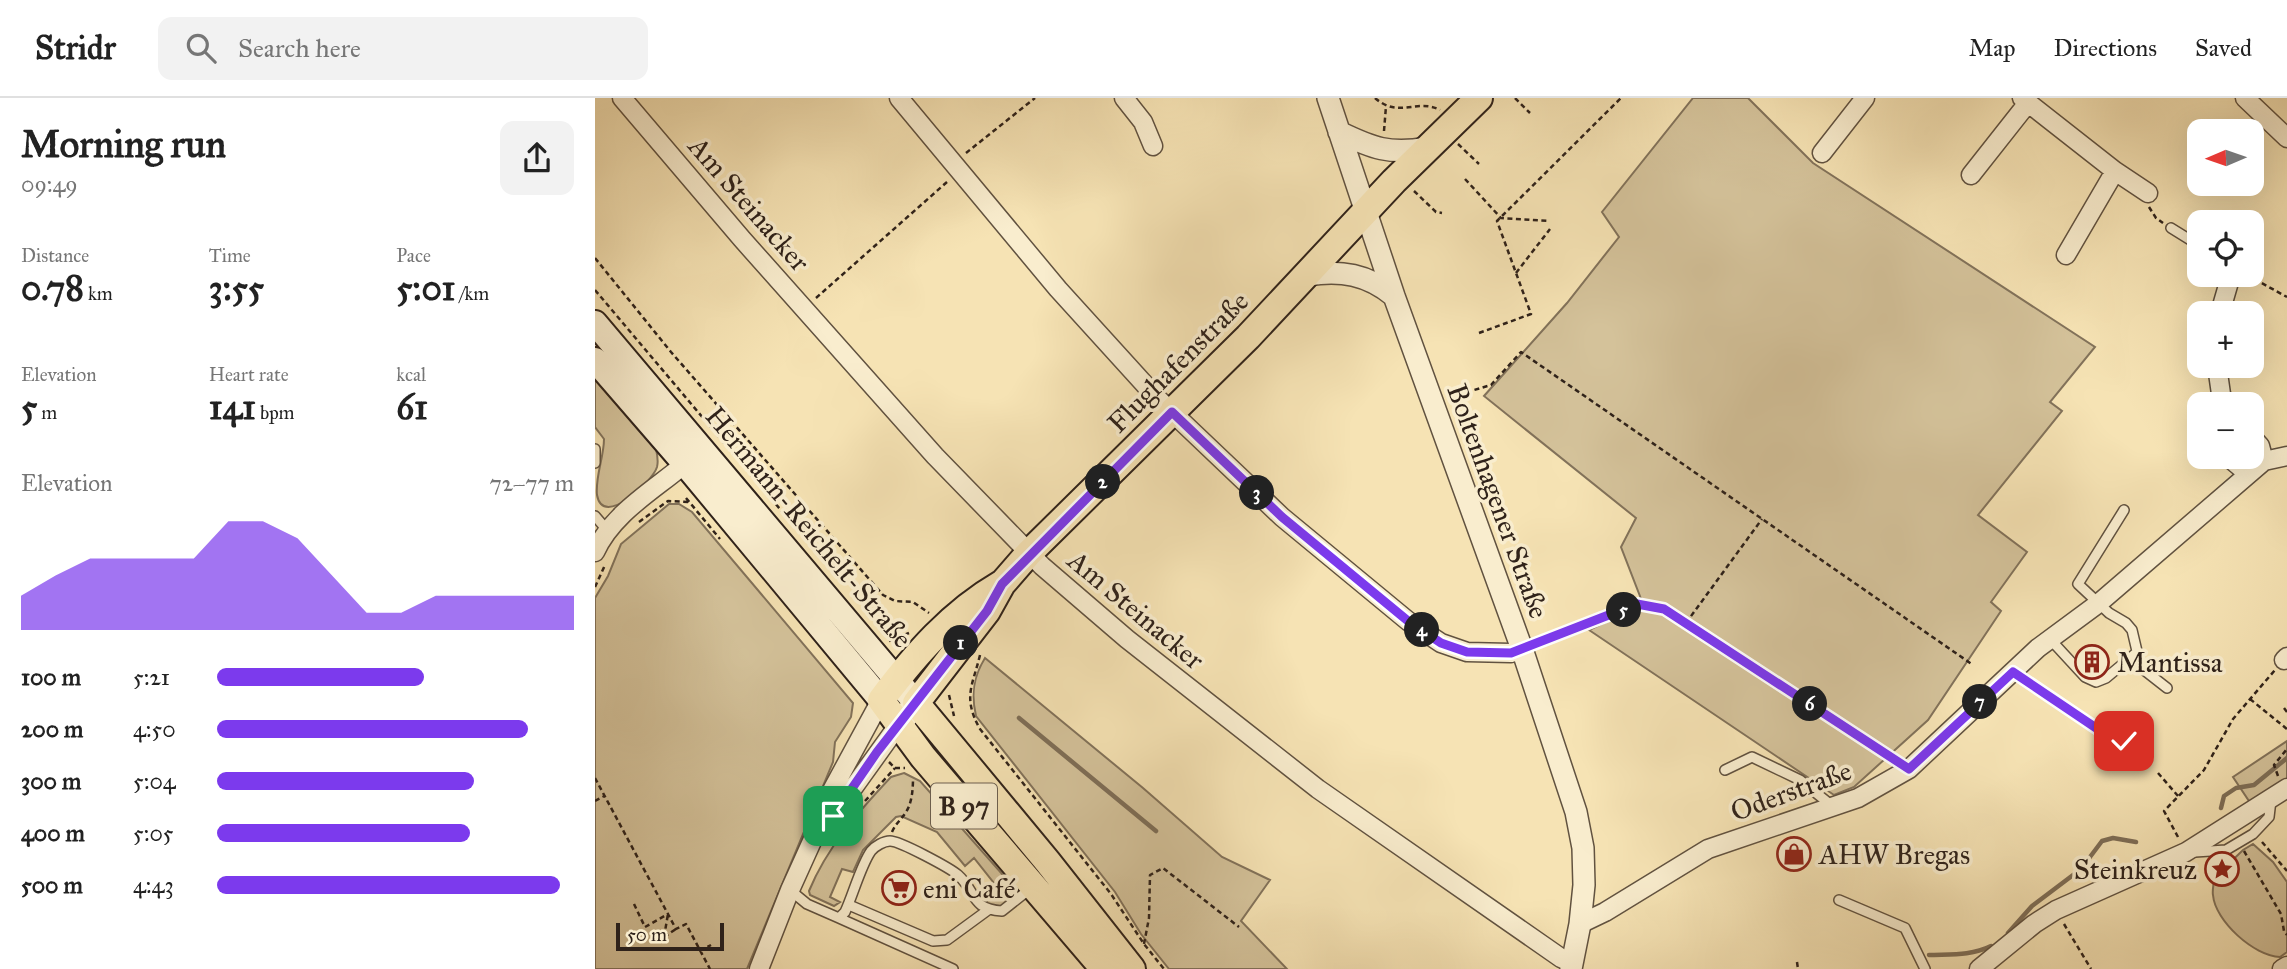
<!DOCTYPE html>
<meta charset="utf-8">
<style>
:root{--surface:#fff;--page:#f2f2f2;--text:#222;--muted:#767676;--line:#e0e0e0;--accent:#7c3aed}
body{margin:0;font-family:"IM FELL Great Primer",serif;background:var(--page);color:var(--text);height:100vh;display:flex;flex-direction:column;font-size:26px;white-space:nowrap}
*{box-sizing:border-box;margin:0}
p{font-size:23px;color:var(--muted)}
.icon{flex:none;width:38px;height:38px;fill:none;stroke:currentColor;stroke-width:2;stroke-linecap:round;stroke-linejoin:round}
.map{position:relative;flex:1;overflow:hidden}
.sheet{display:flex;flex-direction:column;background:var(--surface);width:595px}
.sheet>*{flex:none}
.needle{width:46px;rotate:268deg}
.fabs{position:absolute;left:1592px;top:21px;display:grid;gap:14px}
.fabs a{display:grid;place-items:center;width:77px;height:77px;border-radius:14px;background:var(--surface);box-shadow:0 7px 28px #0002;font-size:35px}
.scale{position:absolute;left:21px;bottom:18px;width:108px;box-sizing:border-box;padding-left:7px;border:4px solid #2f221a;border-top:0;font-size:19px;line-height:24px;white-space:nowrap;color:#2f221a;-webkit-text-stroke:5px #f9edce;paint-order:stroke}
.pin{position:absolute;display:grid;place-items:center;width:60px;height:60px;color:#fff;margin:-30px;border-radius:14px;box-shadow:0 4px 10px #0006}
.km{position:absolute;width:35px;height:35px;margin:-18px;border-radius:50%;background:#222;color:#fff;font-size:19px;line-height:35px;text-align:center}
.round{display:grid;place-items:center;flex:none;width:74px;height:74px;border-radius:14px;background:var(--page)}
.overview{display:flex;align-items:center;justify-content:space-between;height:119px;padding:0 21px}
h1{font-size:38px;font-weight:800;line-height:52px}
.figures{display:grid;grid-template-columns:repeat(3,1fr);gap:10px;height:119px;padding:7px 21px}
.figures div{display:grid;align-content:center}
.figures b{font-size:35px;font-weight:800}
.figures small{font-size:19px;font-weight:400}
.figures p{font-size:19px}
.chart{height:196px;padding:14px 21px}
.chart p{display:flex;justify-content:space-between}
.chart svg{width:100%;height:126px;margin-top:7px;fill:var(--accent);opacity:.7}
ul{padding:0 21px;list-style:none;font-size:23px}
li{display:grid;grid-template-columns:112px 84px 1fr;align-items:center;height:52px}
li i{height:18px;border-radius:9px;background:var(--accent)}
header{display:flex;align-items:center;gap:42px;box-sizing:border-box;height:98px;padding:0 35px;background:var(--surface);border-bottom:2px solid var(--line)}
header strong{font-size:33px}
nav{display:flex;gap:38px;margin-inline-start:auto;font-size:24px}
.search{width:490px;height:63px;background:var(--page);display:flex;align-items:center;gap:18px;box-sizing:border-box;padding:0 24px;border-radius:14px;color:var(--muted);font-size:26px}
main{display:flex;flex:1;min-height:0}
.map>svg:first-child{display:block}
.green{fill:#d4c29a;stroke:#82725a;stroke-width:2}
.lines{fill:none;stroke-linecap:round;stroke-linejoin:round}
.stream{stroke:#7e6e57;stroke-width:4.5}
.service-casing{stroke:#615240;stroke-width:12}
.minor-casing{stroke:#615240;stroke-width:21}
.tertiary-casing{stroke:#615240;stroke-width:24}
.secondary-casing{stroke:#2f221a;stroke-width:28}
.primary-casing{stroke:#2f221a;stroke-width:30}
.path{stroke:#2f221a;stroke-width:2.5;stroke-dasharray:5 3.5;stroke-linecap:butt}
.service{stroke:#f9edce;stroke-width:9}
.minor{stroke:#f9edce;stroke-width:18}
.tertiary{stroke:#f9edce;stroke-width:21}
.secondary{stroke:#f9edce;stroke-width:24}
.primary{stroke:#f6e3b4;stroke-width:26}
.route-casing{stroke:#fff;stroke-width:14}
.route{stroke:#7c3aed;stroke-width:9}
.labels{text-anchor:middle;dominant-baseline:central;stroke-width:7;stroke-linejoin:round;paint-order:stroke}
.shield{fill:#f9edce;stroke:#6c5f50;stroke-width:2}
.shield-label{font-size:26px;font-weight:bold;fill:#2f221a}
.street-label{font-size:28px;fill:#2f221a;stroke:#f9edce}
.poi-label{font-size:28px;fill:#2f221a;stroke:#f9edce;text-anchor:start}
</style>
<header>
<strong>Stridr</strong>
<div class="search"><svg class="icon" aria-label="search" viewBox="0 0 24 24"><circle cx="10" cy="10" r="6"/><path d="M15 15l6 6"/></svg>Search here</div>
<nav><a>Map</a><a>Directions</a><a>Saved</a></nav>
</header>
<main>
<section class="sheet">
<div class="overview"><div><h1>Morning run</h1><p>09:49</p></div><a class="round"><svg class="icon" aria-label="share" viewBox="0 0 24 24"><path d="M12 15V3M7 8l5-5 5 5M5 13v7h14v-7"/></svg></a></div>
<div class="figures">
<div><p>Distance</p><b>0.78<small> km</small></b></div>
<div><p>Time</p><b>3:55</b></div>
<div><p>Pace</p><b>5:01<small> /km</small></b></div>
</div>
<div class="figures">
<div><p>Elevation</p><b>5<small> m</small></b></div>
<div><p>Heart rate</p><b>141<small> bpm</small></b></div>
<div><p>kcal</p><b>61</b></div>
</div>
<div class="chart"><p><span>Elevation</span>72–77 m</p>
<svg viewBox="0 0 160 44" preserveAspectRatio="none"><path d="M0 44V32L10 25L20 19L30 19L40 19L50 19L60 6L70 6L80 12L90 25L100 38L110 38L120 32L130 32L140 32L150 32L160 32V44z"/></svg>
</div>
<ul>
<li><b>100 m</b>5:21<i style="width:58%"></i></li>
<li><b>200 m</b>4:50<i style="width:87%"></i></li>
<li><b>300 m</b>5:04<i style="width:72%"></i></li>
<li><b>400 m</b>5:05<i style="width:71%"></i></li>
<li><b>500 m</b>4:43<i style="width:96%"></i></li>
</ul>
</section>
<div class="map">
<svg width="1692" height="871" viewBox="0 0 1692 871">
<rect width="100%" height="100%" fill="#f6e3b4"/>
<filter id="stains"><feTurbulence type="fractalNoise" baseFrequency=".00286" numOctaves="4"/><feColorMatrix values="0 0 0 0 .2 0 0 0 0 .09 0 0 0 0 .02 0 0 0 .5 -.17"/></filter>
<radialGradient id="worn" r=".72"><stop offset=".6" stop-color="#630" stop-opacity="0"/><stop offset="1" stop-color="#630" stop-opacity=".3"/></radialGradient>
<path class="green" d="M 1098,0 L 1153,0 L 1218,65 L 1500,249 L 1455,304 L 1467,313 L 1383,417 L 1432,454 L 1396,504 L 1406,513 L 1333,622 L 1259,689 L 1239,697 L 994,532 L 1048,506 L 1026,449 L 1041,420 L 889,298 L 972,205 L 1024,139 L 1007,114 Z
M 0,274 L 60,347 C 62,355 64,361 62,369 C 58,383 8,431 2,397 C 0,379 9,359 9,341 L 0,329 Z
M 74,406 L 84,406 L 97,414 L 258,605 L 256,619 L 240,644 L 238,664 L 152,871 L 0,871 L 0,500 L 13,478 L 26,446 Z
M 390,560 L 548,690 L 627,759 L 675,782 L 646,823 L 692,871 L 574,871 L 546,836 L 520,794 L 381,618 C 376,597 378,579 390,560 Z
M 1692,643 L 1692,682 L 1656,706 L 1638,679 Z
M 309,675 L 325,683 L 423,794 L 408,807 L 401,810 L 392,806 L 392,798 L 402,789 L 379,760 L 370,768 L 342,734 L 306,718 L 301,719 L 268,752 L 258,774 L 247,771 L 235,799 L 245,804 L 239,808 L 215,797 L 214,793 C 232,749 264,713 296,679 Z
M 1658,746 L 1678,764 L 1692,784 L 1692,854 L 1685,859 C 1659,858 1620,823 1618,797 C 1617,792 1619,786 1619,780 L 1648,752 Z"/>
<g class="lines">
<path class="stream" d="M 424,620 L 561,733
M 1626,710 L 1629,698 L 1641,690 L 1659,687 L 1692,660
M 1413,835 L 1437,808 L 1486,771 L 1507,743 L 1518,740 L 1541,744
M 1334,857 C 1355,856 1376,858 1396,848"/>
<g class="service-casing">
<path id="service" d="M 1576,130 L 1605,148
M 1600,337 L 1605,341
M 0,351 L 0,365
M 1626,359 L 1650,379
M 1529,412 L 1483,486 L 1514,515 L 1531,525 L 1537,532 L 1545,566 L 1549,572 L 1572,590
M 0,418 L 12,432
M 1455,541 L 1490,579 L 1501,584 L 1511,580 L 1541,555
M 927,551 L 1043,506
M 1418,574 L 1510,636 L 1517,635 L 1529,643
M 1130,672 L 1157,659 L 1205,682 L 1236,707
M 1600,754 L 1631,752 L 1658,736 L 1674,719 L 1676,702
M 195,792 L 212,806 L 244,820 L 250,814 C 258,797 266,767 276,753 C 280,748 289,743 295,743 C 305,743 355,770 363,777 C 382,794 375,811 407,813 L 436,790
M 1244,802 L 1310,830 L 1330,871
M 254,807 L 338,843 L 352,842 L 393,812
M 244,820 L 358,871"/>
</g>
<g class="minor-casing">
<path id="minor" d="M 27,0 L 147,141 L 340,358 L 447,468 L 532,541 L 723,691 L 966,860 L 977,865
M 304,0 L 463,191 L 562,300 L 687,419 L 813,523 L 846,545 L 872,554 L 916,555 L 927,551
M 529,0 L 548,24 L 558,48
M 1427,0 L 1520,73 L 1553,95
M 1650,0 L 1692,40
M 1227,55 L 1270,0
M 1376,77 L 1432,6
M 1471,157 L 1520,73
M 1625,215 L 1636,177
M 1622,268 L 1626,296 L 1630,306
M 1657,339 L 1665,348 L 1669,363
M 0,454 C 19,412 65,389 99,358
M 1689,562 L 1692,559
M 223,730 L 238,718 L 304,626
M 985,826 L 1010,814 L 1113,751 L 1263,700 L 1314,671 L 1443,550 L 1504,505 L 1669,363 L 1692,358
M 164,871 L 195,792 L 223,730 L 228,709 L 286,602
M 1384,871 L 1439,826 L 1461,812 L 1591,754 L 1692,690
M 1687,871 L 1692,868"/>
</g>
<g class="tertiary-casing">
<path id="tertiary" d="M 733,0 L 799,198 L 927,551 L 981,714 L 988,750 L 989,787 L 985,826 L 976,871
M 744,34 C 777,50 795,57 832,50
M 713,177 C 746,172 772,176 799,198"/>
</g>
<g class="secondary-casing">
<path id="secondary" d="M 0,225 L 321,605 L 304,626
M 0,262 L 90,366 L 286,602"/>
</g>
<g class="primary-casing">
<path id="primary" d="M 406,486 C 356,515 320,557 286,602 L 328,659 L 509,871
M 537,871 L 452,763 L 321,605 L 392,513 L 407,486 L 434,455 L 653,239 L 799,83 L 884,0"/>
</g>
<path class="path" d="M 780,0 C 804,21 822,0 845,12
M 920,0 L 935,15
M 789,33 L 791,8
M 863,46 L 884,66
M 371,55 L 440,0
M 870,81 L 906,120 L 954,123
M 819,93 L 841,114 L 847,115
M 1554,109 L 1561,120 L 1568,125
M 0,160 L 76,254 L 288,497 L 300,503 L 318,504 L 334,515
M 921,175 L 955,131
M 1652,177 L 1692,199
M 0,192 L 228,462
M 221,200 L 352,84
M 884,235 L 936,216 L 902,123 L 1026,0
M 855,299 L 896,287 L 926,254 L 1378,567
M 91,400 L 125,441
M 44,424 L 73,403 L 93,404
M 0,489 L 10,467
M 1053,508 L 1069,511 L 1299,661
M 1091,525 L 1167,421
M 294,543 L 314,535
M 385,557 C 378,587 367,599 385,631 L 516,796 L 549,846 L 569,871
M 354,597 L 359,618
M 1655,601 L 1692,631
M 1689,610 L 1692,614
M 294,664 L 300,670 L 310,670
M 1563,675 L 1583,698
M 1683,678 L 1679,667 L 1692,651
M 0,680 L 81,831 L 91,826 L 115,871
M 0,703 L 9,698
M 270,703 L 300,670
M 297,734 C 301,725 306,722 311,714 C 317,705 318,691 318,680
M 1583,739 L 1569,713 L 1609,672 L 1638,621 L 1680,572
M 1667,744 L 1692,773
M 1649,753 L 1686,816 L 1689,833 L 1692,837
M 39,806 L 50,829 L 73,816
M 1469,826 L 1496,871
M 69,839 L 73,816
M 69,839 L 81,831
M 549,846 L 554,820 L 555,777 L 568,770 L 644,829
M 105,853 L 116,847
M 1202,864 L 1203,871"/>
<use href="#service" class="service"/>
<use href="#minor" class="minor"/>
<use href="#tertiary" class="tertiary"/>
<use href="#secondary" class="secondary"/>
<use href="#primary" class="primary"/>
</g>
<g class="lines">
<g class="route-casing">
<path id="route" d="M 238,718 L 282,654 L 392,513 L 407,486 L 577,314 L 687,419 L 813,523 L 846,545 L 872,554 L 916,555 L 1042,506 L 1069,511 L 1314,671 L 1418,574 L 1510,636 L 1517,635 L 1529,643"/>
</g>
<use href="#route" class="route"/>
</g>
<defs>
<g id="building-ring" transform="scale(1.75)"><circle r="9.5" fill="#f9edce" stroke="#8f2418" stroke-width="1.5"/><path d="M-4-6H4V6H1V3H-1V6H-4ZM-2.5-4.3h1.7v1.8h-1.7ZM.8-4.3h1.7v1.8H.8ZM-2.5-1h1.7V.8h-1.7ZM.8-1h1.7V.8H.8Z" fill="#8f2418"/></g>
<g id="shop-ring" transform="scale(1.75)"><circle r="9.5" fill="#f9edce" stroke="#8f2418" stroke-width="1.5"/><path d="M-5-2.5h2.3a2.7 3.5 0 0 1 5.4 0H5L5.5 6h-11ZM-1.5-2.5h3a1.5 2.3 0 0 0-3 0Z" fill="#8f2418"/></g>
<g id="sight-ring" transform="scale(1.75)"><circle r="9.5" fill="#f9edce" stroke="#8f2418" stroke-width="1.5"/><path d="M0-6L1.8-2.2L6-1.7L2.9 1.2L3.7 5.4L0 3.3L-3.7 5.4L-2.9 1.2L-6-1.7L-1.8-2.2Z" fill="#8f2418"/></g>
<g id="supermarket-ring" transform="scale(1.75)"><circle r="9.5" fill="#f9edce" stroke="#8f2418" stroke-width="1.5"/><path d="M-6-5.5h2.5l.6 2H6L4.5 2H-2.5L-4.4-4H-6ZM-1.5 3.2a1.3 1.3 0 1 0 .1 0ZM3 3.2a1.3 1.3 0 1 0 .1 0Z" fill="#8f2418"/></g>
</defs>
<g fill-rule="evenodd">
<use href="#building-ring" x="1497" y="564"/>
<use href="#shop-ring" x="1199" y="756"/>
<use href="#sight-ring" x="1627" y="771"/>
<use href="#supermarket-ring" x="304" y="790"/>
</g>
<g class="labels">
<rect class="shield" x="336" y="685.5" width="66" height="45" rx="5"/>
<g class="shield-label">
<text x="369" y="708">B 97</text>
</g>
<g class="street-label">
<text transform="translate(154 106) rotate(49)">Am Steinacker</text>
<text transform="translate(583 264) rotate(-45)">Flughafenstraße</text>
<text transform="translate(903 403) rotate(70)">Boltenhagener Straße</text>
<text transform="translate(214 429) rotate(50)">Hermann-Reichelt-Straße</text>
<text transform="translate(541 512) rotate(40)">Am Steinacker</text>
<text transform="translate(1196 693) rotate(-20)">Oderstraße</text>
</g>
<g class="poi-label">
<text x="1522" y="564">Mantissa</text>
<text x="1224" y="756">AHW Bregas</text>
<text x="1602" y="771" text-anchor="end">Steinkreuz</text>
<text x="328" y="790">eni Café</text>
</g>
</g>
<rect width="100%" height="100%" filter="url(#stains)"/>
<rect width="100%" height="100%" fill="url(#worn)"/>
</svg>
<div class="fabs">
<a><svg class="needle" viewBox="-14 -14 28 28"><path d="M0-13l5 13h-10z" fill="#e53935"/><path d="M0 13l5-13h-10z" fill="#767676"/></svg></a>
<a><svg class="icon" aria-label="locate" viewBox="0 0 24 24"><circle cx="12" cy="12" r="6"/><path d="M12 2v4M12 18v4M2 12h4M18 12h4"/></svg></a>
<a>+</a>
<a>−</a>
</div>
<div class="scale">50 m</div>
<div class="pin" style="left:238px;top:718px;background:#1e9e55"><svg class="icon" aria-label="arrive" viewBox="0 0 24 24"><path d="M6 21V4h12l-3 4 3 4H6"/></svg></div>
<div class="pin" style="left:1529px;top:643px;background:#d93025"><svg class="icon" aria-label="check" viewBox="0 0 24 24"><path d="M5 12l5 5 9-10"/></svg></div>
<b class="km" style="left:366px;top:545px">1</b>
<b class="km" style="left:508px;top:384px">2</b>
<b class="km" style="left:662px;top:395px">3</b>
<b class="km" style="left:827px;top:532px">4</b>
<b class="km" style="left:1029px;top:512px">5</b>
<b class="km" style="left:1215px;top:606px">6</b>
<b class="km" style="left:1385px;top:604px">7</b>
</div>
</main>
